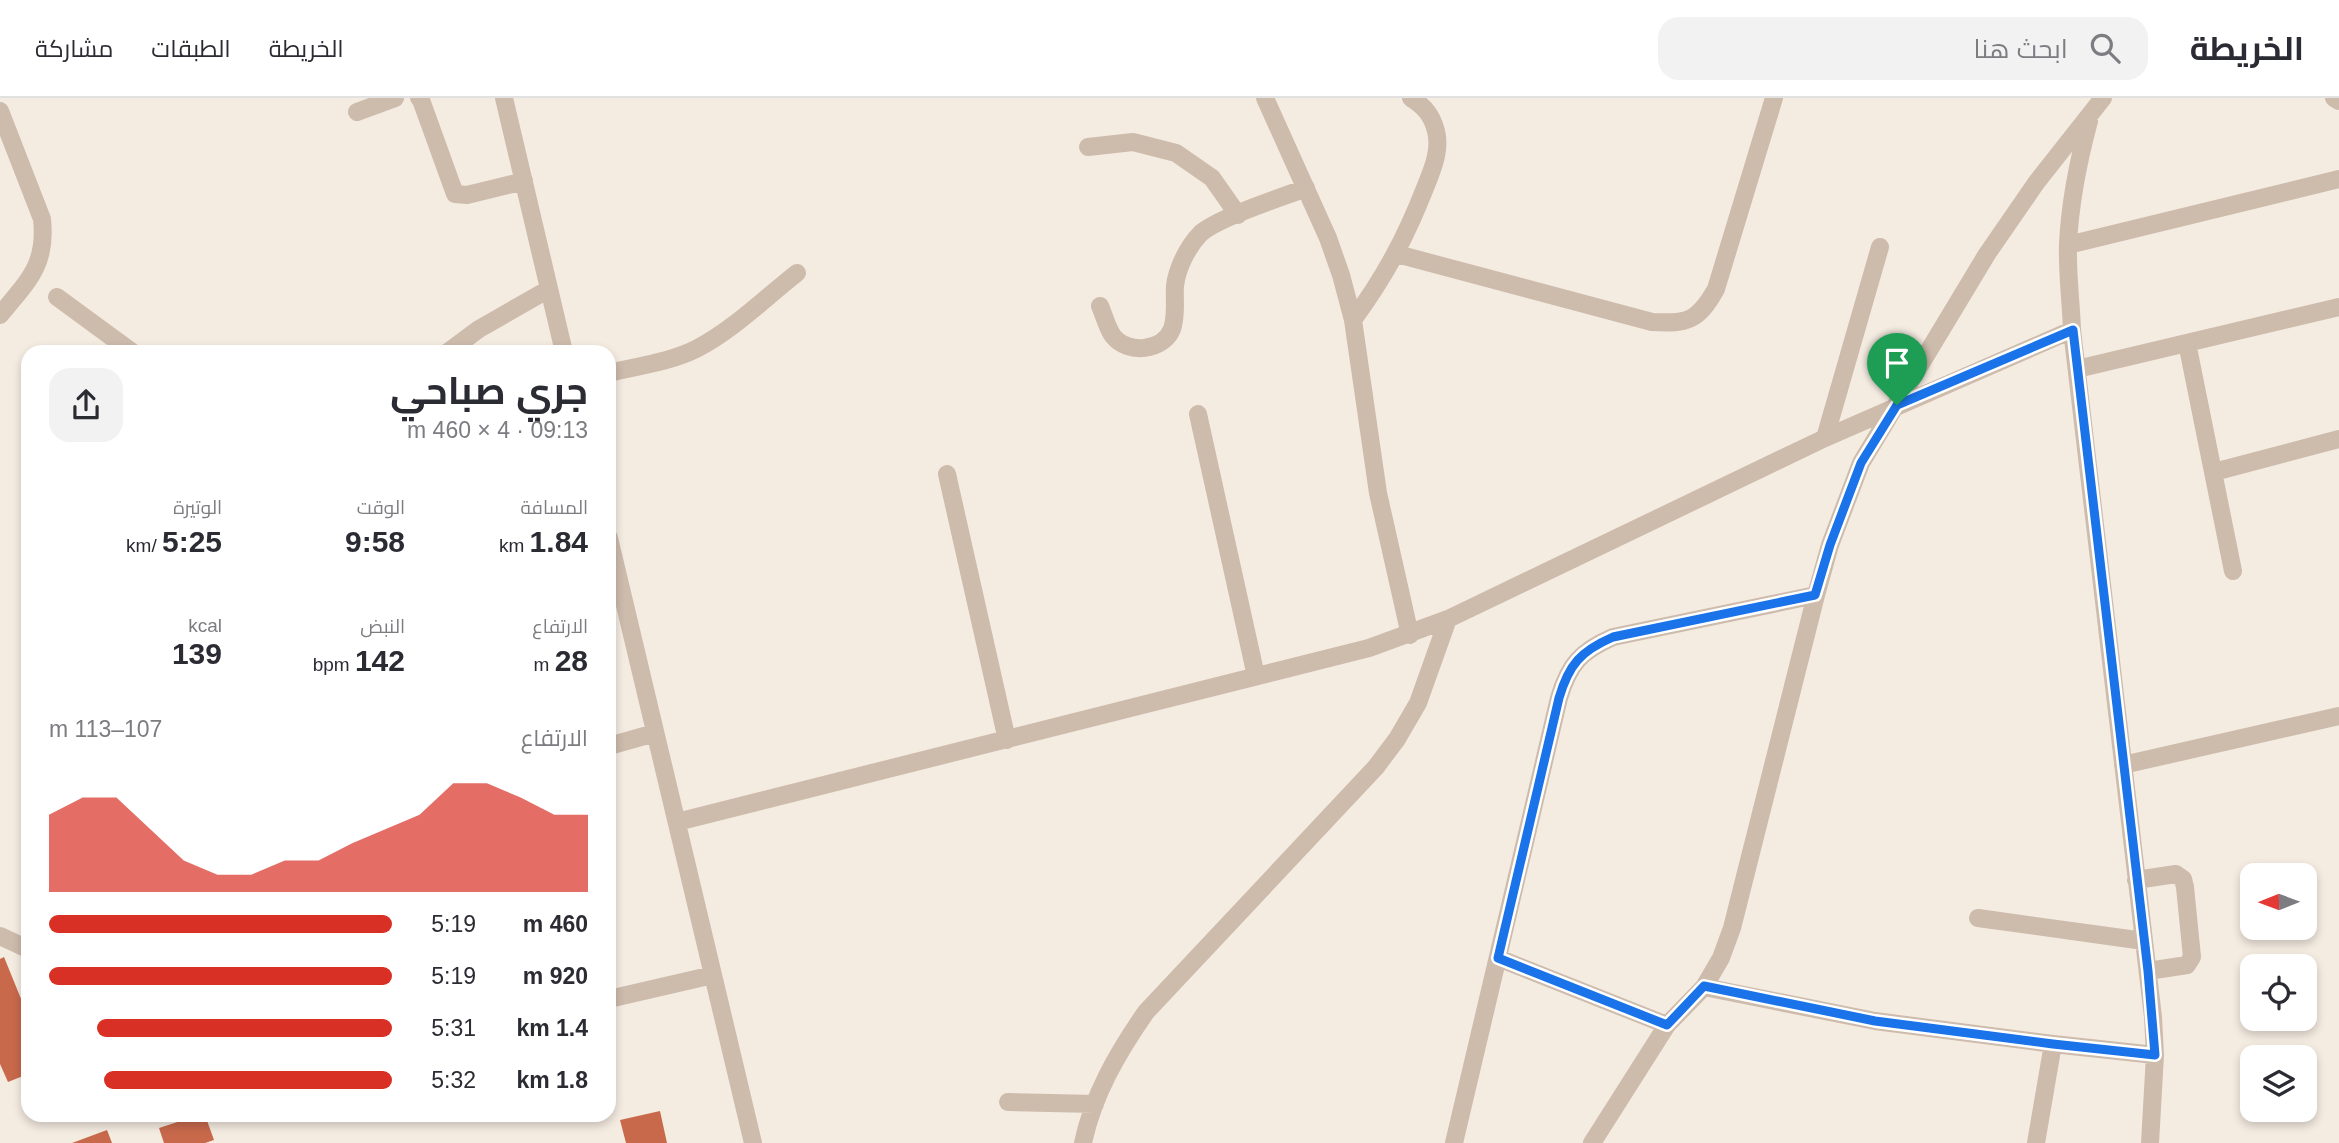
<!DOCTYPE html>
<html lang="ar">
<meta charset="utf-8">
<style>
:root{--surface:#fff;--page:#f2f2f3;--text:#2b2b33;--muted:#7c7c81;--line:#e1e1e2;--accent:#d93025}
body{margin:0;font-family:Arial,Cairo,sans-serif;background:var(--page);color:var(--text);direction:rtl;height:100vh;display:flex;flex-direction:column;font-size:26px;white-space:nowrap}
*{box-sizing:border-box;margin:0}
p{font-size:23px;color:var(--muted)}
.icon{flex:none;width:38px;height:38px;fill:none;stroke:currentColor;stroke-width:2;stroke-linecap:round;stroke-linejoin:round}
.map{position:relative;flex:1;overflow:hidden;direction:ltr}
.panel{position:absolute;left:21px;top:247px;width:595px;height:777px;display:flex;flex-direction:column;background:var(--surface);border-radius:21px;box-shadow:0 4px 10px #0003;direction:rtl}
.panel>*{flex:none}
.needle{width:46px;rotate:269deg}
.buttons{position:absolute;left:2240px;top:765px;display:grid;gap:14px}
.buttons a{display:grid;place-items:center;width:77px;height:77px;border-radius:14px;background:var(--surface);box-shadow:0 4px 10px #0003;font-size:35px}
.pin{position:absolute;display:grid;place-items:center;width:60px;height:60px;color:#fff;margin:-72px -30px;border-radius:50% 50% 50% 0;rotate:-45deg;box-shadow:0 0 7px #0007}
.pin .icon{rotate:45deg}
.round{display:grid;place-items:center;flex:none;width:74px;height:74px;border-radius:21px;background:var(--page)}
.summary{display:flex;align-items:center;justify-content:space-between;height:119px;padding:0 28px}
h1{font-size:38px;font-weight:700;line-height:52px}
.figures{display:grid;grid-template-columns:repeat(3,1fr);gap:10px;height:119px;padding:7px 28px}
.figures div{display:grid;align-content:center}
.figures b{font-size:30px;font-weight:700}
.figures small{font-size:19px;font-weight:400}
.figures p{font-size:19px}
.chart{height:196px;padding:14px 28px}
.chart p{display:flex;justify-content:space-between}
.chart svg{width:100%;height:126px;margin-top:7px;fill:var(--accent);opacity:.7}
ul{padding:0 28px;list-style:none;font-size:23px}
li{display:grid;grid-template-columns:112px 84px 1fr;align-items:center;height:52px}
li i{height:18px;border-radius:9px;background:var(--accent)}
header{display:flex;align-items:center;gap:42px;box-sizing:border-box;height:98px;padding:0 35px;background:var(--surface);border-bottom:2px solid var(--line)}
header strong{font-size:33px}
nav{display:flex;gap:38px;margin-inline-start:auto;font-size:24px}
.search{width:490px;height:63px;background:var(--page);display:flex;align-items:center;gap:18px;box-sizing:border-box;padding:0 24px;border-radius:21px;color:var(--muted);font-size:26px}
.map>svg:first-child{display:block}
.building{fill:#c8694b}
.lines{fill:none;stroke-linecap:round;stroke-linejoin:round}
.minor{stroke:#cdbbac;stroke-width:18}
.route-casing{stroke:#fff;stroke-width:14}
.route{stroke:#1a73e8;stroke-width:9}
</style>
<header>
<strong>الخريطة</strong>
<div class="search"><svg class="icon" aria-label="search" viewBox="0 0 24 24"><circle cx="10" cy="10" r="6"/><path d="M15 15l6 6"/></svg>ابحث هنا</div>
<nav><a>الخريطة</a><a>الطبقات</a><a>مشاركة</a></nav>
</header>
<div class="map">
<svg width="2339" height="1045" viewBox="0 0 2339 1045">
<rect width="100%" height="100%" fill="#f4ebe1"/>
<path class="building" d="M 4,859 L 28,918 L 28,976 L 8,984 L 0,966 L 0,861 Z
M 660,1013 L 667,1045 L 626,1045 L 620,1022 Z
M 199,1017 L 205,1017 L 214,1042 L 205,1045 L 164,1045 L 159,1030 Z
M 107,1032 L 112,1045 L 72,1045 Z"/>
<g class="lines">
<path class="minor" d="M 419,0 L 421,2 L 455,96 L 467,97 L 524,83
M 504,0 L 564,254
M 1265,0 L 1328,140 L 1341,177 L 1353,222 L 1378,395 L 1410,537
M 2334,0 L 2339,3
M 0,13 L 42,121 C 47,167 28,183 0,217
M 357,14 L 395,0
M 2089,23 C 2078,64 2070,104 2068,146 C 2067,174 2071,204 2072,232 L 2153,919 L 2155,957 L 2150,1045
M 1088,49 L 1133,44 L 1176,55 L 1212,80 L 1238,117
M 2068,147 L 2339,81
M 1397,156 L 1652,224 C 1688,226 1698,223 1716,191 L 1774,0
M 57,199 L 132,254
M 1100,208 C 1104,217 1107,230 1113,238 C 1128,257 1163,253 1172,231 C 1177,217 1174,202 1175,188 C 1177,170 1188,148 1201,135 C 1220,119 1280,100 1306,90
M 1353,222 C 1385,178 1405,141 1425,90 C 1432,72 1441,53 1436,33 C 1432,17 1424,8 1411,0
M 2187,245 L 2233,473
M 448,254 L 479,231 L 549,191
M 2077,271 L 2339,209
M 609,275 C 638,268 671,264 698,250 C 734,231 765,200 797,175
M 1198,316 L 1256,578
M 1825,340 L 1880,149
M 2214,374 L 2339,341
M 947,376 L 1007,642
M 609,440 L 753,1045
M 609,648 L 655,635
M 2123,667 L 2339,618
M 677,724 L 1369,550 L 1448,521 L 1825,340 L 2072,232
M 2136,782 L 2176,776 L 2183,781 L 2185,789 L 2192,859 L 2187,867 L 2148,873
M 1978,820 L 2144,843
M 0,838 L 28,851
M 1498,860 L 1667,927
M 1704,889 L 1875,923 L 2053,946 L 2155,957
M 609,901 L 713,877
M 1008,1004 L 1095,1006
M 1083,1045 C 1093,997 1118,954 1146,914 L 1376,669 L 1397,641 L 1418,605 L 1448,521
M 1454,1045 L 1559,600 C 1569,566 1581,553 1613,539 L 1816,497
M 1592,1045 L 1667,927 L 1704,889 L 1721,860 L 1732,830 L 1816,497 L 1830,447 L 1861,365 L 1987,156 L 2036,85 L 2103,0
M 2036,1045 L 2053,946"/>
</g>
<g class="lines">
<g class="route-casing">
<path id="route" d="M 2073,232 L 2148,873 L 2155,957 L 2053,946 L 1875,923 L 1704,888 L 1667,927 L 1498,860 L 1559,600 C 1569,566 1581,553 1613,539 L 1815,497 L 1830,447 L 1861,365 L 1897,307 Z"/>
</g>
<use href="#route" class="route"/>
</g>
</svg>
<div class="buttons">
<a><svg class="needle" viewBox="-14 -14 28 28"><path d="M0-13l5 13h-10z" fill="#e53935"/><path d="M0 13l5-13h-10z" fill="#7c7c81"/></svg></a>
<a><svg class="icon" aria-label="locate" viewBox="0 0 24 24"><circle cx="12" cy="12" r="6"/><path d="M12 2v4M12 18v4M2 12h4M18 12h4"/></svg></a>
<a><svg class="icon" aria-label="layers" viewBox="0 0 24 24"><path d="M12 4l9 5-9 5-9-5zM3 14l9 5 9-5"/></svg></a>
</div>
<div class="pin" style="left:1897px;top:307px;background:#1e9e55"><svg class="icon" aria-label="arrive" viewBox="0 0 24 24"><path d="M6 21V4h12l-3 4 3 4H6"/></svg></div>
<section class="panel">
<div class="summary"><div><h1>جري صباحي</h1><p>09:13 · 4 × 460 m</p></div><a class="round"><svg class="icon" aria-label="share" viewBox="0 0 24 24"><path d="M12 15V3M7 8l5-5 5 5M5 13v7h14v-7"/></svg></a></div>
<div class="figures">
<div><p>المسافة</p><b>1.84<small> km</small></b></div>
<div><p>الوقت</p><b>9:58</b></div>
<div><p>الوتيرة</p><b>5:25<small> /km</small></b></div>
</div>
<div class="figures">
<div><p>الارتفاع</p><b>28<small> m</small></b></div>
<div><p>النبض</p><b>142<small> bpm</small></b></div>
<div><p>kcal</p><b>139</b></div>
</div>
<div class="chart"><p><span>الارتفاع</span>107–113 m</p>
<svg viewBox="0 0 160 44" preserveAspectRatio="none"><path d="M0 44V17L10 11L20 11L30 22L40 33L50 38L60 38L70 33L80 33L90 27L100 22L110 17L120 6L130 6L140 11L150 17L160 17V44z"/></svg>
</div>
<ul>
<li><b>460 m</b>5:19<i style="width:100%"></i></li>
<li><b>920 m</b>5:19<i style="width:100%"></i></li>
<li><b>1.4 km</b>5:31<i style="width:86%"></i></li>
<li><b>1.8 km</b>5:32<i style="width:84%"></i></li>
</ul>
</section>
</div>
